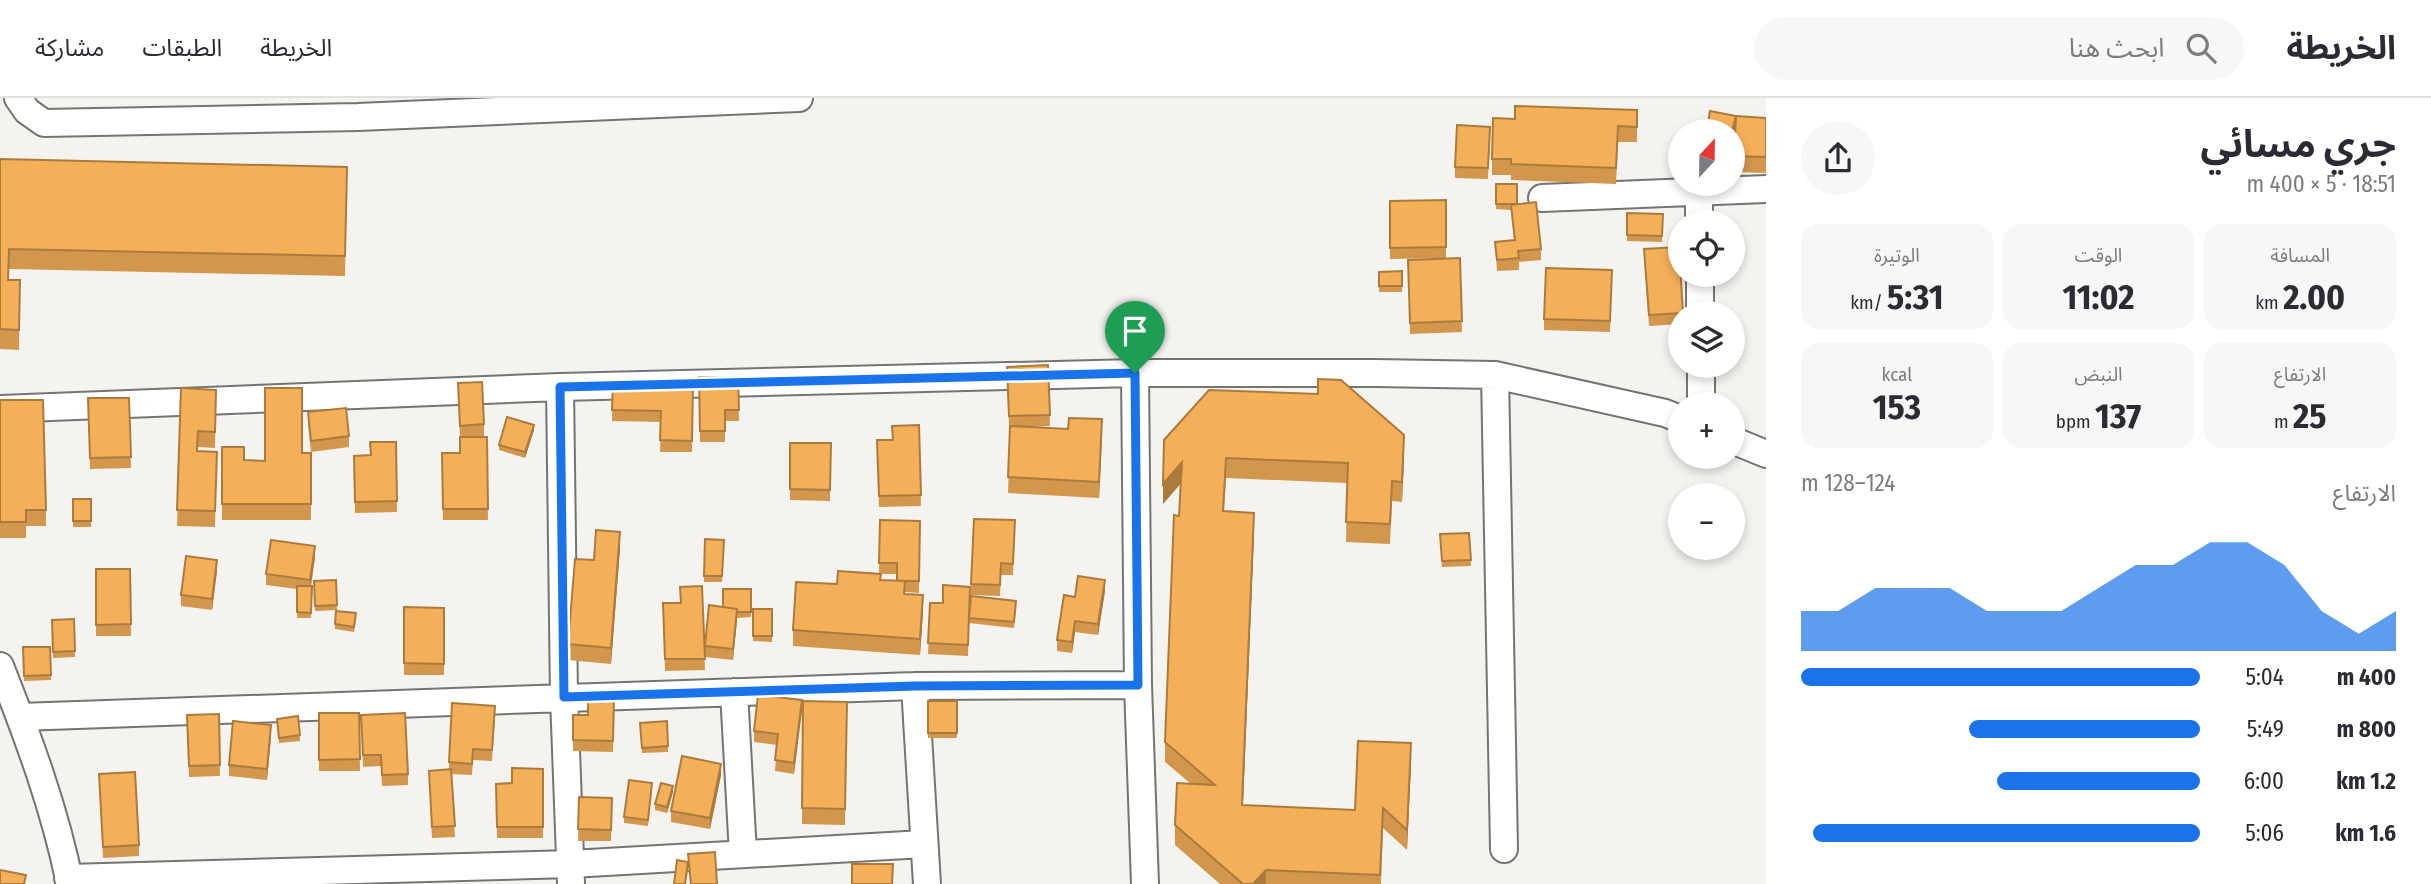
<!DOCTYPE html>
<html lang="ar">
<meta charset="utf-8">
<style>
:root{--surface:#fff;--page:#f7f7f7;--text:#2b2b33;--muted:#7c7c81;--line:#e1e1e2;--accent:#1a73e8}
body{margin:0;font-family:"Fira Sans Condensed","Noto Sans Arabic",sans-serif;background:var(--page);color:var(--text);direction:rtl;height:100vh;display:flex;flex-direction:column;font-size:26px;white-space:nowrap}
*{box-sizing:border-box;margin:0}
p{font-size:23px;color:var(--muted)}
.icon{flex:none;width:38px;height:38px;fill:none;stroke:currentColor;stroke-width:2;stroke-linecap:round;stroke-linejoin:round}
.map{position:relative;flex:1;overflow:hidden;direction:ltr}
.details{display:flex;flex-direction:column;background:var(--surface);width:665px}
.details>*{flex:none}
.needle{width:46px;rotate:22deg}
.controls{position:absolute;left:1668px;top:21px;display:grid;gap:14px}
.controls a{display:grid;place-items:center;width:77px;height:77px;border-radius:50%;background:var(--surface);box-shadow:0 4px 10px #0003;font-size:35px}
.pin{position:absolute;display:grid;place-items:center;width:60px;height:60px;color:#fff;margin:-72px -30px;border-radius:50% 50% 50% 0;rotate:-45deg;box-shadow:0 0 7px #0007}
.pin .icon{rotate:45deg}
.round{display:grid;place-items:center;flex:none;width:74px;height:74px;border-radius:37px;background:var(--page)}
.overview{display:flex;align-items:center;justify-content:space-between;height:119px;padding:0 35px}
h1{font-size:38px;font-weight:700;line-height:52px}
.figures{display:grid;grid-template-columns:repeat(3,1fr);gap:10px;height:119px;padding:7px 35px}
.figures div{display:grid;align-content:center;border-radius:18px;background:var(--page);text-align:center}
.figures b{font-size:35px;font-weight:700}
.figures small{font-size:19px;font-weight:400}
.figures p{font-size:19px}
.chart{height:196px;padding:14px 35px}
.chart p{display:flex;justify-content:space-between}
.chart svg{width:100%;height:126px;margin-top:7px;fill:var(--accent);opacity:.7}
ul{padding:0 35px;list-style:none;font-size:23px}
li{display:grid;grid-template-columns:112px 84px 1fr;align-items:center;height:52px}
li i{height:18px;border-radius:9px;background:var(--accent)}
header{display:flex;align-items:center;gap:42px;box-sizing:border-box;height:98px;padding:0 35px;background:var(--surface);border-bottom:2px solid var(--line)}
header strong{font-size:33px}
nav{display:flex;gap:38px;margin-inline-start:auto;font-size:24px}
.search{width:490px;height:63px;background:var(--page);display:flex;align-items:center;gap:18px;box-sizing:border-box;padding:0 24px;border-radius:38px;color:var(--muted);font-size:26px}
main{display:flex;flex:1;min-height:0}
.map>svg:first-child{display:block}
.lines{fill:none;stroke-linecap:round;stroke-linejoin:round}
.street-casing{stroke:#767472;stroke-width:30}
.street{stroke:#fff;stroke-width:26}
.wall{fill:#d2974d;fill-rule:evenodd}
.shaded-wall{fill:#ab7b3e}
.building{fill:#f4b059;stroke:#ab7b3e;stroke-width:2}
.route-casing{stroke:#fff;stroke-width:14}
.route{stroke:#1a73e8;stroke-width:9}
</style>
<header>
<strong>الخريطة</strong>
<div class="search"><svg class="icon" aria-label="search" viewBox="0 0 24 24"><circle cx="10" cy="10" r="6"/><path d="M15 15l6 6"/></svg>ابحث هنا</div>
<nav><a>الخريطة</a><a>الطبقات</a><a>مشاركة</a></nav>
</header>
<main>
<section class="details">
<div class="overview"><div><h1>جري مسائي</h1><p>18:51 · 5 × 400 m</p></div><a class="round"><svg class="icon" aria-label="share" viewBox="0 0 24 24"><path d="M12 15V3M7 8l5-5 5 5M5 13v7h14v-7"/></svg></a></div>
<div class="figures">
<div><p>المسافة</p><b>2.00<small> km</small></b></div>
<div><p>الوقت</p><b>11:02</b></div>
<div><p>الوتيرة</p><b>5:31<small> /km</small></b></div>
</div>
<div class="figures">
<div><p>الارتفاع</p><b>25<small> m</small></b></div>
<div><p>النبض</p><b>137<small> bpm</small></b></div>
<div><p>kcal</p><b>153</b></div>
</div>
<div class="chart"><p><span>الارتفاع</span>124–128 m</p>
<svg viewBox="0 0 160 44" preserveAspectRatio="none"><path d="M0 44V30L10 30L20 22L30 22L40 22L50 30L60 30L70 30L80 22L90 14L100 14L110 6L120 6L130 14L140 30L150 38L160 30V44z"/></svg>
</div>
<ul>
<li><b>400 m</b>5:04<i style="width:100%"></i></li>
<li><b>800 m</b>5:49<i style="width:58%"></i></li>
<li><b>1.2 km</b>6:00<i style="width:51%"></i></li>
<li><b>1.6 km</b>5:06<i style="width:97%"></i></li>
</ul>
</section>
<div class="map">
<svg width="1766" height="786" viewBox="0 0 1766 786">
<rect width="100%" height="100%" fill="#f5f3f0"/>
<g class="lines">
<g class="street-casing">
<path id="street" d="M 18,0 L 27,13 L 44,25 L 358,19 L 799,0
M 1699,93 L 1699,124
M 1542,100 L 1766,91
M 1700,177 L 1700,215
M 1701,268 L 1701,306
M 1135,275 L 1138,587 L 1145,786
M 1495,277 L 1504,751
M 560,289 L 564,599 L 571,786
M 0,311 L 560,289 L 1135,275 L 1375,275 L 1495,277 L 1665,315 L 1680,321
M 1732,342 L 1766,356
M 0,568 C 28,639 55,711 70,786
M 915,588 L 927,786
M 734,594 L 743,756
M 20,619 L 915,588 L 1138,587
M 68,780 L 571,766 L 924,746"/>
</g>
<use href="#street" class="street"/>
</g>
<path class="wall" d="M 1637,12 L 1637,44 L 1618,44 L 1616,86 L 1511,82 L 1511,77 L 1492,77 L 1492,61 L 1515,21 Z
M 1766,20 L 1766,75 L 1734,74 L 1735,29 L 1732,44 L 1732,33 L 1707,32 L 1736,28 Z
M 1490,40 L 1488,81 L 1455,80 L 1455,69 Z
M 1680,44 L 1680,74 L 1671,72 L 1671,61 Z
M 0,61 L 347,69 L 345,178 L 9,171 L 9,182 L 20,182 L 19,252 L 0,251 Z
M 1496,86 L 1517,106 L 1541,151 L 1541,162 L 1519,164 L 1519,172 L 1497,173 L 1495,144 L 1514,143 L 1511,112 L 1496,111 Z
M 1446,102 L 1446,160 L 1390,161 L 1390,103 Z
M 1627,115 L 1663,116 L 1662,144 L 1627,143 Z
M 1644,151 L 1680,215 L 1680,226 L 1649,228 Z
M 1460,160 L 1462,234 L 1410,236 L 1408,162 Z
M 1612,172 L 1610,234 L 1544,232 L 1544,221 Z
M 1402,173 L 1402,194 L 1379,194 L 1379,174 Z
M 1048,267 L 1050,328 L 1024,329 L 1102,337 L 1099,400 L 1008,395 L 1010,329 L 1009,329 L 1007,280 Z
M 699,279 L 738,279 L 739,323 L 725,323 L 725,344 L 700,344 Z
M 613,283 L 693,284 L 692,354 L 660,354 L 661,324 L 612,323 Z
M 181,290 L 216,292 L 215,350 L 198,349 L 198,353 L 217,354 L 215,429 L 177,428 Z
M 458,296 L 484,326 L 484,338 L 460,339 Z
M 1318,296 L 1404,357 L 1402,404 L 1392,403 L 1390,446 L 1346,444 L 1347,385 L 1226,380 L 1224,413 L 1254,435 L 1243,707 L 1355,712 L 1411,665 L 1407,752 L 1383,730 L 1381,786 L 1220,786 L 1175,747 L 1175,727 L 1191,686 L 1165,664 L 1165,644 L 1181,385 L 1163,406 L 1163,386 Z
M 88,300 L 129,300 L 131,370 L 90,371 Z
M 0,302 L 46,412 L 46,428 L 26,428 L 26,440 L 0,440 Z
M 308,314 L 349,338 L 349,349 L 311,354 L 308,326 Z
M 919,327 L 921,408 L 879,409 L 877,342 L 893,342 Z
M 534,332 L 525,360 L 499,352 L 499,347 Z
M 487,339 L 488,422 L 443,422 L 442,355 L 460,355 Z
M 396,344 L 397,414 L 355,415 L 354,358 L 370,357 Z
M 790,345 L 831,345 L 830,403 L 790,402 Z
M 222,349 L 244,362 L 265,363 L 302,355 L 311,355 L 311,422 L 222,422 Z
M 73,401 L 91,401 L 91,429 L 73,429 Z
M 880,422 L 920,423 L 919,495 L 905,494 L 905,496 L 923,513 L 920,557 L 793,548 L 793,532 L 837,486 L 879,476 ZM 881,476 L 897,476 L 897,483 L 881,482 Z
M 1015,422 L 1013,477 L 1001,477 L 1000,498 L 971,497 L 971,486 Z
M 1469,435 L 1471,468 L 1442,469 L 1440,436 Z
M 705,441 L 724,442 L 722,484 L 704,484 Z
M 620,450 L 611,566 L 568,562 L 568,546 L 594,462 Z
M 315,459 L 311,488 L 312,488 L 311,520 L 297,520 L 297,491 L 266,487 L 266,476 Z
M 96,471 L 130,471 L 131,538 L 96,538 Z
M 217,473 L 212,512 L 181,508 L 181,497 Z
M 336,482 L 337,512 L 315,513 L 314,483 Z
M 702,488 L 705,572 L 665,573 L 663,505 L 681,505 Z
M 970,489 L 968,558 L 928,556 L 930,505 L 943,505 Z
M 751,491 L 751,519 L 737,520 L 733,562 L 705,559 L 705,548 L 723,509 Z
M 1105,493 L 1098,537 L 1075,534 L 1072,555 L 1057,553 L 1057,542 L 1075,499 Z
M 404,509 L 444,510 L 444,577 L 404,577 Z
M 1016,509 L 1014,530 L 969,525 L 969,520 Z
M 753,511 L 772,511 L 772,544 L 753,543 Z
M 74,521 L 75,559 L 53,560 L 52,522 Z
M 356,521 L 354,534 L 335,531 L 335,526 Z
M 23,549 L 50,549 L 51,582 L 24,583 Z
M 614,602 L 613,654 L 573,653 L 573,617 L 588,617 Z
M 802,602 L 794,676 L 775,673 L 777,647 L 754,644 L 754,633 Z
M 803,603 L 847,604 L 845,727 L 802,726 Z
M 928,603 L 957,603 L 957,640 L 928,640 Z
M 319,615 L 359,615 L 360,673 L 319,673 Z
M 219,616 L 220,678 L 189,679 L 187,617 Z
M 361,617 L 408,676 L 408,687 L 382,688 L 381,668 L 363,669 Z
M 495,619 L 492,663 L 473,662 L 472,677 L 451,676 L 455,739 L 432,740 L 429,673 L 449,672 L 449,664 Z
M 277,621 L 300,637 L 300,643 L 279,645 Z
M 640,625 L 668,648 L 668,654 L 642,655 Z
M 271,638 L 267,682 L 229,678 L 229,667 Z
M 543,671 L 543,740 L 497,740 L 496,686 L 512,685 Z
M 99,676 L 139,747 L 139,758 L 103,760 Z
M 721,677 L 710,731 L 671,724 L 671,713 Z
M 652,691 L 648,728 L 624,725 L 624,719 Z
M 673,694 L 667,715 L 655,712 L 655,706 Z
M 579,699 L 612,700 L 611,743 L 578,743 Z"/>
<path class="shaded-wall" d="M 1736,18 L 1736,29 L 1732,44 L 1732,33 Z
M 1102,321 L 1102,337 L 1099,400 L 1099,384 Z
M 534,327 L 534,332 L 525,360 L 525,354 Z
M 1404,337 L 1404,357 L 1402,404 L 1402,384 Z
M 1182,364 L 1182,384 L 1163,406 L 1163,386 Z
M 1254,415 L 1254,435 L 1242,727 L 1242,707 Z
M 620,434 L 620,450 L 611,566 L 611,550 Z
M 315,448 L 315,459 L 310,493 L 310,482 Z
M 217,462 L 217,473 L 212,512 L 212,501 Z
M 1105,482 L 1105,493 L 1098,537 L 1098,526 Z
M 923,497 L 923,513 L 920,557 L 920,541 Z
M 737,511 L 737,522 L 733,562 L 733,551 Z
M 1075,523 L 1075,534 L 1072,555 L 1072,544 Z
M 802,602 L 802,613 L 794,676 L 794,665 Z
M 271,627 L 271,638 L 267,682 L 267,671 Z
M 1411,645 L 1411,665 L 1407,752 L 1407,732 Z
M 721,666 L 721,677 L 710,731 L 710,720 Z
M 673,688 L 673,694 L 667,715 L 667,709 Z
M 1266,772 L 1266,786 L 1253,786 Z"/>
<path class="building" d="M 1515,8 L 1637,12 L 1637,29 L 1618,28 L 1616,70 L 1511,66 L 1511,61 L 1492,61 L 1493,20 L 1515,21 Z
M 1710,13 L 1736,18 L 1732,33 L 1692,33 L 1693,29 L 1707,32 Z
M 1736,18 L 1766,20 L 1766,59 L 1734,58 Z
M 1457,27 L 1490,29 L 1488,70 L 1455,69 Z
M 1674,43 L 1680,44 L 1680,63 L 1671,61 Z
M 0,61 L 347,69 L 345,158 L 9,151 L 8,182 L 20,182 L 19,232 L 0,231 Z
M 1496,86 L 1517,86 L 1517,106 L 1496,106 Z
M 1446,102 L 1446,149 L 1390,150 L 1390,103 Z
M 1536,104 L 1541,151 L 1518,153 L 1519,160 L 1497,162 L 1495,144 L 1515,142 L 1511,107 Z
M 1627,115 L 1663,116 L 1662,138 L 1627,137 Z
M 1679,149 L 1683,215 L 1649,217 L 1644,151 Z
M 1460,160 L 1462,223 L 1410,225 L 1408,162 Z
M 1546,170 L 1612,172 L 1610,223 L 1544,221 Z
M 1402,173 L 1402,188 L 1379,188 L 1379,174 Z
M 1048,267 L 1050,317 L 1009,318 L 1007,269 Z
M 699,279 L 738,279 L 739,312 L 725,312 L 725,333 L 700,333 Z
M 1318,281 L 1341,282 L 1404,337 L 1402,384 L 1392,383 L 1390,426 L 1346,424 L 1348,365 L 1226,360 L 1223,413 L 1254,415 L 1242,707 L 1355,712 L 1358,643 L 1411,645 L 1407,732 L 1383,710 L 1380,777 L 1266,772 L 1253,786 L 1243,786 L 1175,727 L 1177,685 L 1215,687 L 1165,644 L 1174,417 L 1179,418 L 1182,364 L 1163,386 L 1164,342 L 1209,292 L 1318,296 Z
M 613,283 L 693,284 L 692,343 L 660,342 L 661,313 L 612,312 Z
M 482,284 L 484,326 L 460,328 L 458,285 Z
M 181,290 L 216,292 L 215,334 L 198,333 L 197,353 L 217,354 L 215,413 L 177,412 Z
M 265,290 L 302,290 L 302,355 L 311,355 L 311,406 L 222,406 L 222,349 L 244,349 L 244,362 L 265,363 Z
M 88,300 L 129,300 L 131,359 L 90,360 Z
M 0,302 L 43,302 L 46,412 L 26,412 L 26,424 L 0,424 Z
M 346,310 L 349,338 L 311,343 L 308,314 Z
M 507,319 L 534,327 L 525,354 L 499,347 Z
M 1069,320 L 1102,321 L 1099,384 L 1008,379 L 1010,328 L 1068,331 Z
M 919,327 L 921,397 L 879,398 L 877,342 L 893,342 L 892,328 Z
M 460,339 L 487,339 L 488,411 L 443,411 L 442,355 L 460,355 Z
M 370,344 L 396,344 L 397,403 L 355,404 L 354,358 L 371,357 Z
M 790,345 L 831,345 L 830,392 L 790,391 Z
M 73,401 L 91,401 L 91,423 L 73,423 Z
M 974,421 L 1015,422 L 1013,466 L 1001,465 L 1000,487 L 971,486 Z
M 880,422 L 920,423 L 919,483 L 897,483 L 897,465 L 879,465 Z
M 596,432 L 620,434 L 611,550 L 568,546 L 575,461 L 594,462 Z
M 1469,435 L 1471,462 L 1442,463 L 1440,436 Z
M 705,441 L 724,442 L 722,478 L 704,478 Z
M 271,442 L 315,448 L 310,482 L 266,476 Z
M 186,458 L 217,462 L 212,501 L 181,497 Z
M 96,471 L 130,471 L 131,526 L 96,527 Z
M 838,473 L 881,476 L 880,482 L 905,483 L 904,496 L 923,497 L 920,541 L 793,532 L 796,484 L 837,486 Z
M 1078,478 L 1105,482 L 1098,526 L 1075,523 L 1072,544 L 1057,542 L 1064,497 L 1075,499 Z
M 336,482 L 337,507 L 315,508 L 314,483 Z
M 943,487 L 970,489 L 968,547 L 928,545 L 930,505 L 943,505 Z
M 297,488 L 312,488 L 311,515 L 297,514 Z
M 702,488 L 705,561 L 665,561 L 663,505 L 681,505 L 680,489 Z
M 723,491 L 751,491 L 751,514 L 737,514 L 737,511 L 723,509 Z
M 971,498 L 1016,503 L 1014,524 L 969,520 Z
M 709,507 L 737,511 L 733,551 L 705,548 Z
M 404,509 L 444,510 L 444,566 L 404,565 Z
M 753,511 L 772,511 L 772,538 L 753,538 Z
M 336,513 L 356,515 L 354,529 L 335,526 Z
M 74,521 L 75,553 L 53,554 L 52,522 Z
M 23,549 L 50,549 L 51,577 L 24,578 Z
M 758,597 L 802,602 L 794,665 L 775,662 L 778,636 L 754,633 Z
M 588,602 L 614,602 L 613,643 L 573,642 L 573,617 L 588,617 Z
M 803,603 L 847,604 L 845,711 L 802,710 Z
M 928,603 L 957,603 L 957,635 L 928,635 Z
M 452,605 L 495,608 L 492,652 L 473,651 L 472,666 L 449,664 Z
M 319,615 L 359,615 L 360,661 L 319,662 Z
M 405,615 L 408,676 L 382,677 L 381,657 L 363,657 L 361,617 Z
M 219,616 L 220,667 L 189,668 L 187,617 Z
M 298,618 L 300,637 L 279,640 L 277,621 Z
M 233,623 L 271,627 L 267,671 L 229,667 Z
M 667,623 L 668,648 L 642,650 L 640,625 Z
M 682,658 L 721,666 L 710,720 L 671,713 Z
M 512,670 L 543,671 L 543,729 L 497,729 L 496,686 L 512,685 Z
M 451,671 L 455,728 L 432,729 L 429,673 Z
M 135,674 L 139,747 L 103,749 L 99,676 Z
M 629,682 L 652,685 L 648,722 L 624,719 Z
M 661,685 L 673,688 L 667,709 L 655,706 Z
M 579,699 L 612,700 L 611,732 L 578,731 Z
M 715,754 L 717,786 L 691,786 L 688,756 Z
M 677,762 L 688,764 L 685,786 L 674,786 Z
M 852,766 L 893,766 L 892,786 L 852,786 Z
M 0,772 L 26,777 L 24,786 L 0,786 Z"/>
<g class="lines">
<g class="route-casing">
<path id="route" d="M 1135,275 L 1138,587 L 915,588 L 564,599 L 560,289 Z"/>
</g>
<use href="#route" class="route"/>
</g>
</svg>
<div class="controls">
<a><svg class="needle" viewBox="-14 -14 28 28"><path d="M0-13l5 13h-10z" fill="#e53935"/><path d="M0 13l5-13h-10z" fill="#7c7c81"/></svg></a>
<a><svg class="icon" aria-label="locate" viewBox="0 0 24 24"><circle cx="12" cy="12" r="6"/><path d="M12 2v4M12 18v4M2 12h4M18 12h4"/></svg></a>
<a><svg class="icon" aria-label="layers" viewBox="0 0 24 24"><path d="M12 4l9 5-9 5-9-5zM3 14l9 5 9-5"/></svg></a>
<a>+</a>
<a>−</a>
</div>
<div class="pin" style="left:1135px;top:275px;background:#1e9e55"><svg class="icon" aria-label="arrive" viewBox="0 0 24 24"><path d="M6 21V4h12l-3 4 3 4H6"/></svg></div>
</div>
</main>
